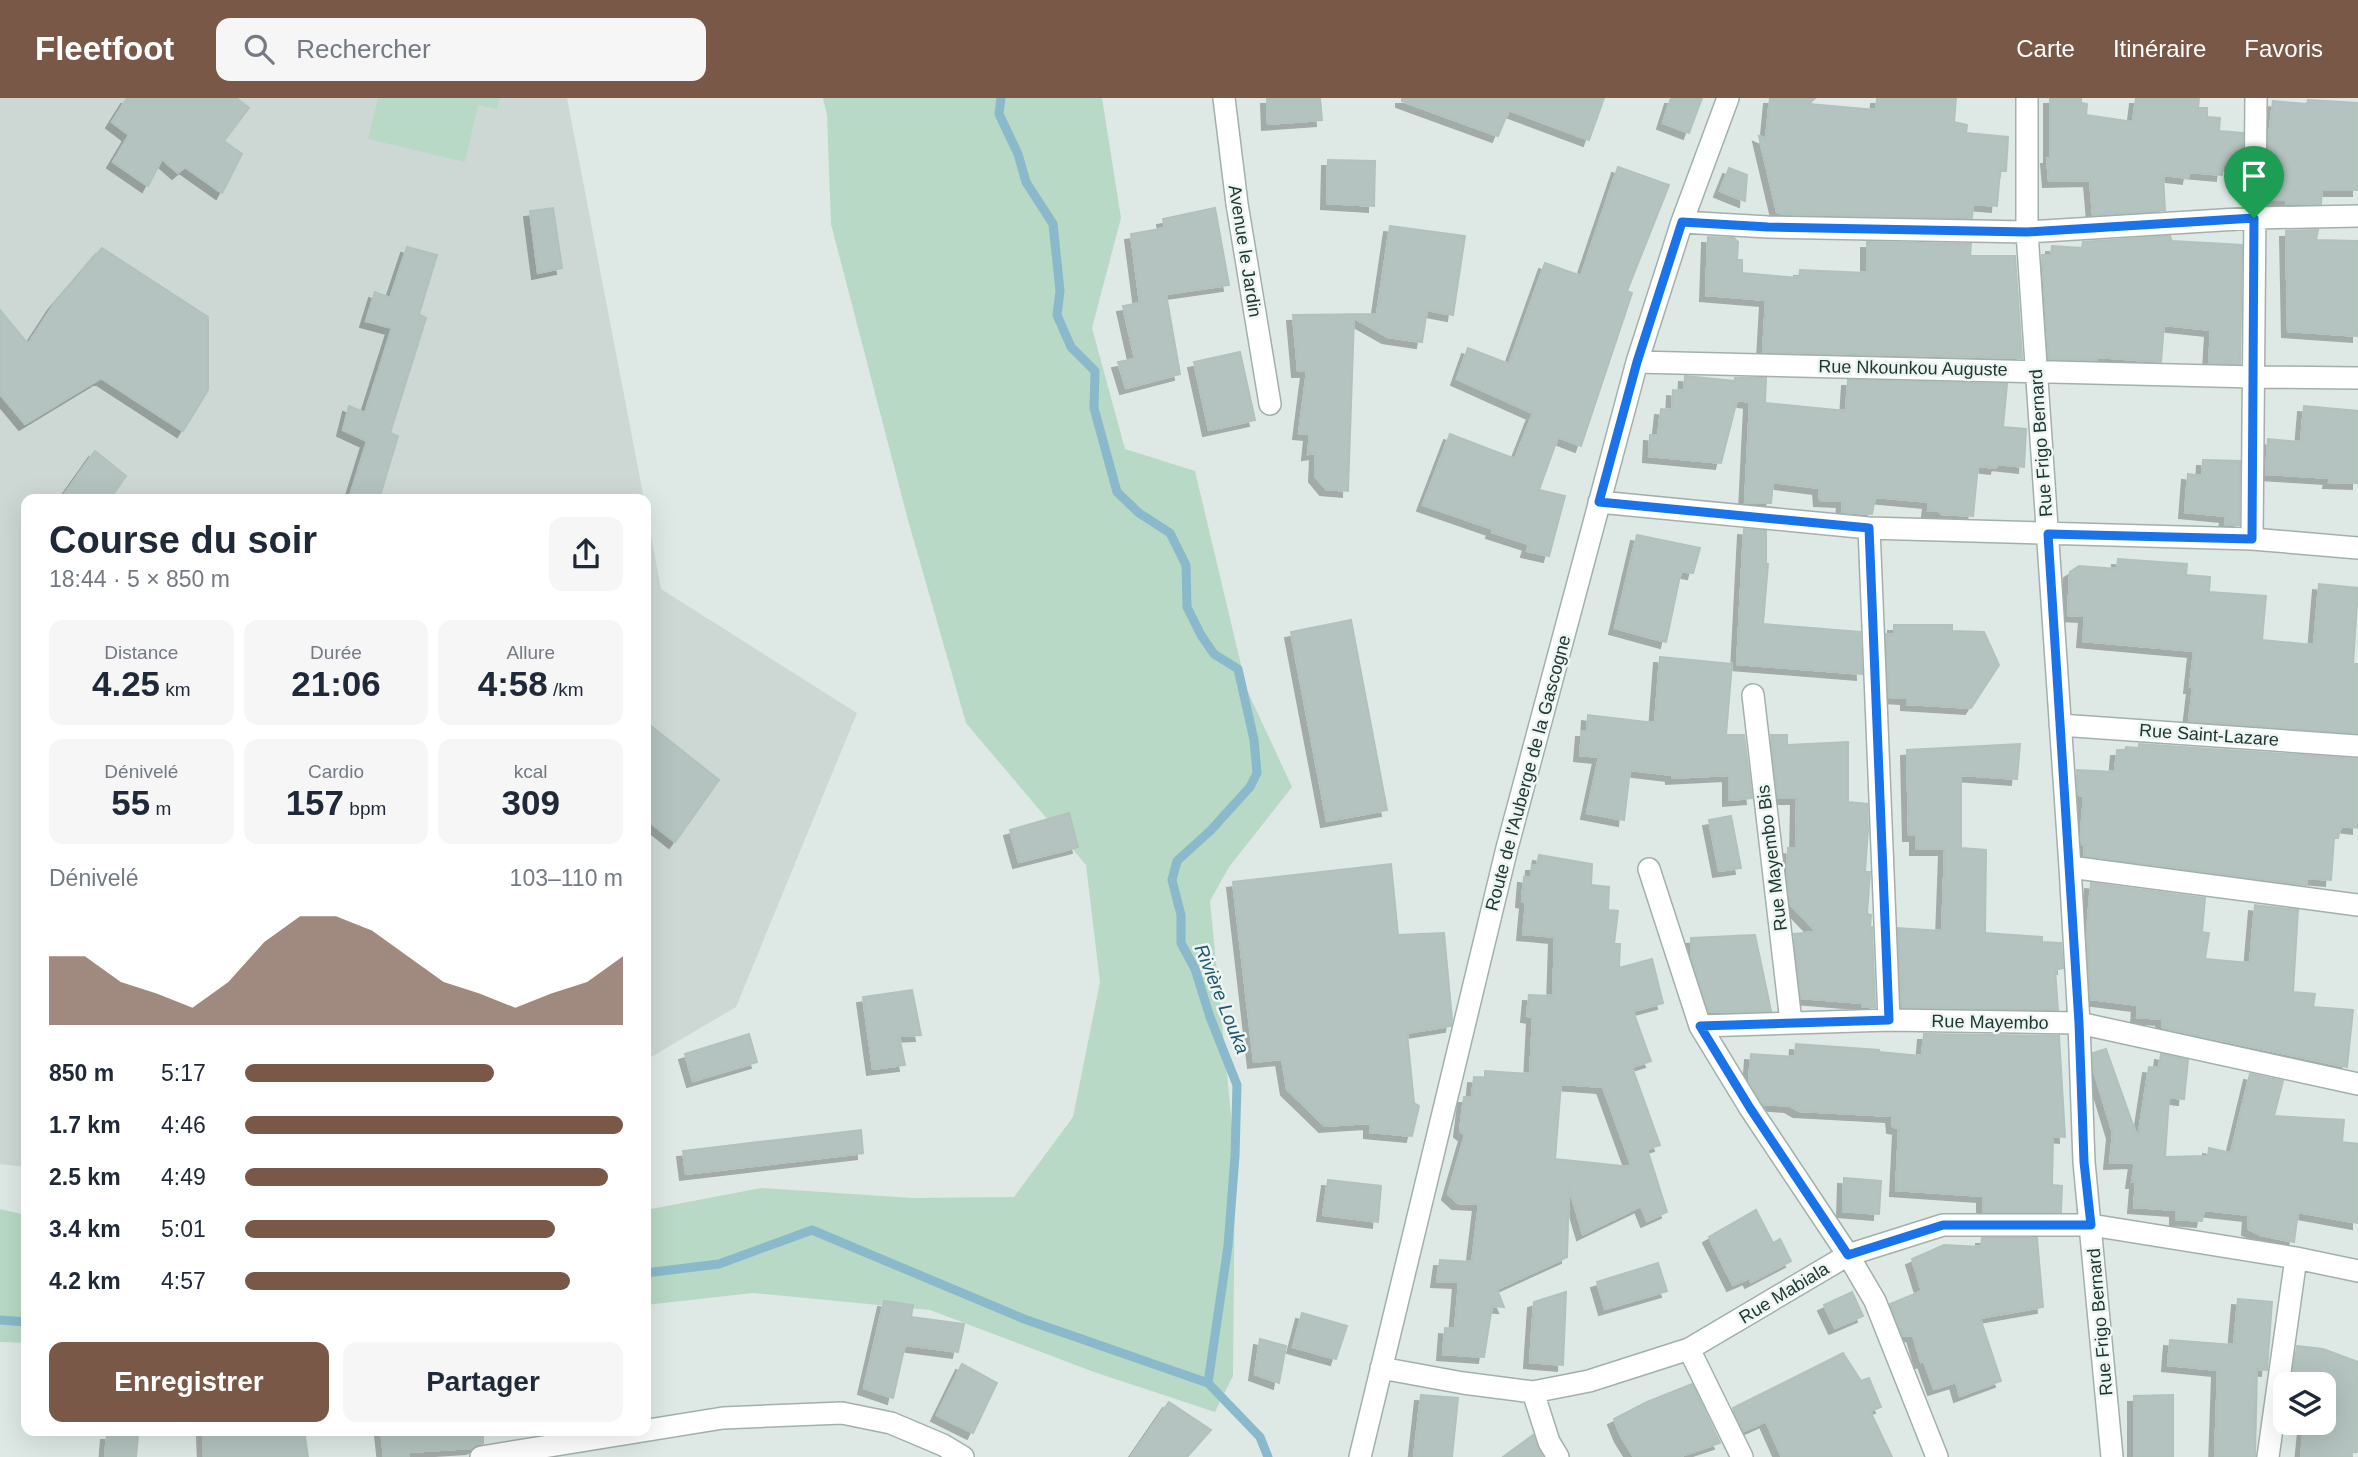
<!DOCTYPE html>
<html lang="fr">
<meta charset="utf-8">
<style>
:root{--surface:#fff;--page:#f6f6f7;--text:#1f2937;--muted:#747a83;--accent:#795848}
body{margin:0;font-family:Helvetica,sans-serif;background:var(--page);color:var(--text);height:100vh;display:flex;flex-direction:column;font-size:26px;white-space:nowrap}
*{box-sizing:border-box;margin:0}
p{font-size:23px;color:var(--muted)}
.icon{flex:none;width:38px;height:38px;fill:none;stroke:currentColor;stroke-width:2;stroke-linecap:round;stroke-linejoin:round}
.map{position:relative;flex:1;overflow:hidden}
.details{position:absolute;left:21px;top:396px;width:630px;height:942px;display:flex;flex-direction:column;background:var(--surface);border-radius:14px;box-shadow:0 7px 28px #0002}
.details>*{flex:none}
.buttons{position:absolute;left:2273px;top:1274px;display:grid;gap:14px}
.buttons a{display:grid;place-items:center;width:63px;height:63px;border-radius:14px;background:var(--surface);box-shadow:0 7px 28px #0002;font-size:35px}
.pin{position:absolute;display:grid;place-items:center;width:60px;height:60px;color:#fff;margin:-72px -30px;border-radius:50% 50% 50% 0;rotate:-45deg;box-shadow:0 0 7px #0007}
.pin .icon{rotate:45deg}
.round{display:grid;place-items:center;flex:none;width:74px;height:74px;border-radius:14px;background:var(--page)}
.headline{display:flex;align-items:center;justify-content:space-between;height:119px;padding:0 28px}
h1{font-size:38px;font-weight:700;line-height:52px}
.figures{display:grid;grid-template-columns:repeat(3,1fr);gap:10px;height:119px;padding:7px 28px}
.figures div{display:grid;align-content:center;border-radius:14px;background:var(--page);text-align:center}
.figures b{font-size:35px;font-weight:700}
.figures small{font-size:19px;font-weight:400}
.figures p{font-size:19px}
.chart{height:196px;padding:14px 28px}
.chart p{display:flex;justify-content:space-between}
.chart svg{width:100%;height:126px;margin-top:7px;fill:var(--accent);opacity:.7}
.button{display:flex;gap:14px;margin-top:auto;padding:14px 28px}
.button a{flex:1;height:80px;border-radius:14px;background:var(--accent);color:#fff;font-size:28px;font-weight:700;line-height:80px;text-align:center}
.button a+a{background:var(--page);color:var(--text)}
ul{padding:0 28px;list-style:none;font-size:23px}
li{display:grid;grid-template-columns:112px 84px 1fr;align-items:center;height:52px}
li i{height:18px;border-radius:9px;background:var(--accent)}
header{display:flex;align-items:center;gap:42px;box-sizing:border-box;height:98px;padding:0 35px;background:var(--accent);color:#fff}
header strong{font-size:33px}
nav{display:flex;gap:38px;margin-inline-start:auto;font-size:24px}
.search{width:490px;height:63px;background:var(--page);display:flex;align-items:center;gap:18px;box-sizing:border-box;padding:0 24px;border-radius:14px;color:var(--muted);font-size:26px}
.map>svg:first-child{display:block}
.built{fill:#cdd8d5}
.green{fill:#b8d9c5}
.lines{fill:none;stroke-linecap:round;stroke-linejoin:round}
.stream{stroke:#89b9cb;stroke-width:9}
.building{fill:#b4c3bf;stroke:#b1c2bd;stroke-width:2;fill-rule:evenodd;filter:url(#shadow)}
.minor-casing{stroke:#a2b0ac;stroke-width:24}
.minor{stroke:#fff;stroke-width:21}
.route-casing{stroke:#fff;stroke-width:14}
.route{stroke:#1a73e8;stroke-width:9}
.labels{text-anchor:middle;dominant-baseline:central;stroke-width:5;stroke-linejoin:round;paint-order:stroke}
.street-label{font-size:18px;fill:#213734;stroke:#eef6f3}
.water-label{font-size:19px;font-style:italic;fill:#20576e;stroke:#eef6f3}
</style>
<header>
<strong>Fleetfoot</strong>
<div class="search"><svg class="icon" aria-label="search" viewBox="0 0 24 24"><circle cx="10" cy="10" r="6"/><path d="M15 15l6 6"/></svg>Rechercher</div>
<nav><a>Carte</a><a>Itinéraire</a><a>Favoris</a></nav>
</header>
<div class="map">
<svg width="2358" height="1359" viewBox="0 0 2358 1359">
<defs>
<filter id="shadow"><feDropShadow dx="-6" dy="6" stdDeviation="0" flood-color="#0004"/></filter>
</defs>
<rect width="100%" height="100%" fill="#dee9e5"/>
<path class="built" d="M 0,0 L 567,0 L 644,401 L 26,401 L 26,1069 L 0,1066 Z
M 646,410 L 661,491 L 857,615 L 736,909 L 646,962 Z"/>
<path class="green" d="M 378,0 L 500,0 L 497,11 L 478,7 L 465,64 L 368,41 Z
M 823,0 L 1102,0 L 1121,120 L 1092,230 L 1125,351 L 1195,373 L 1247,592 L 1292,689 L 1229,769 L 1210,803 L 1235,1058 L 1233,1278 L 1215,1314 L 1094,1274 L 930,1212 L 753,1195 L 646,1207 L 646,1112 L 761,1090 L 912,1100 L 1014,1099 L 1073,1019 L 1100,884 L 1086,767 L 966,625 L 908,422 L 831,126 L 827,17 Z
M 0,1111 L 26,1117 L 26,1245 L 0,1244 Z"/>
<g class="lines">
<path class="stream" d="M 1001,0 L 999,16 L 1018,56 L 1026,84 L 1053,126 L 1060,193 L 1057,217 L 1071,249 L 1095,273 L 1094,310 L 1117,394 L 1139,415 L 1170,435 L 1186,467 L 1187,509 L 1201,537 L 1214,556 L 1238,571 L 1254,642 L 1257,675 L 1250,689 L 1211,732 L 1177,763 L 1172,782 L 1181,817 L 1181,845 L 1195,871 L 1210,919 L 1237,987 L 1235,1058 L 1228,1148 L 1208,1285 L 1260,1339 L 1268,1359
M 646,1175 L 719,1166 L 812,1132 L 1024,1221 L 1208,1285
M 0,1222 L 26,1224"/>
</g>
<path class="building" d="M 127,0 L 236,0 L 249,10 L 224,43 L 242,56 L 222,95 L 185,69 L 178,75 L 162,61 L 148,88 L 113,64 L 129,37 L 112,24 Z
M 1267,0 L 1320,0 L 1322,22 L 1268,26 Z
M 1402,0 L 1604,0 L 1589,42 L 1509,12 L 1498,38 L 1402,3 Z
M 1671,0 L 1702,0 L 1689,35 L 1663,25 Z
M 1770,0 L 1815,0 L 1809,6 L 1876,12 L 1877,0 L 1956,0 L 1954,24 L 1967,27 L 1966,35 L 2008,39 L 2006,73 L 2000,73 L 1997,108 L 1973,106 L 1972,120 L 1783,116 L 1777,114 L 1759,38 L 1766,41 Z
M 2050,0 L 2081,0 L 2081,5 L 2087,6 L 2086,17 L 2133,24 L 2136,0 L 2199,0 L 2198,10 L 2207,10 L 2207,19 L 2220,20 L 2219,33 L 2243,35 L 2242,68 L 2223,66 L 2222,77 L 2189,74 L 2188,80 L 2163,77 L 2165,112 L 2093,117 L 2090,82 L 2049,83 L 2047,60 L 2050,60 Z
M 2308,2 L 2358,5 L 2358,92 L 2322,92 L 2321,106 L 2286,106 L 2286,102 L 2268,102 L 2269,38 L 2273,3 L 2307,6 Z
M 1328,62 L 1375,63 L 1374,108 L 1327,105 Z
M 1618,69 L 1669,87 L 1627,193 L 1632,195 L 1581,348 L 1558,339 L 1539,392 L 1565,398 L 1549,458 L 1527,453 L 1529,446 L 1492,434 L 1493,431 L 1423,407 L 1450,336 L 1515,361 L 1533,315 L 1457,281 L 1468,250 L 1509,266 L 1545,165 L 1581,178 Z
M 1729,70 L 1747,77 L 1745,103 L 1720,93 Z
M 553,110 L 562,170 L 538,175 L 530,113 Z
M 1215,110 L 1229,187 L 1166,196 L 1180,276 L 1126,290 L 1118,264 L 1135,261 L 1123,208 L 1140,205 L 1131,136 L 1165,130 L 1163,121 Z
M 1390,128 L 1465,138 L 1453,217 L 1427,212 L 1422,244 L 1388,239 L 1354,220 L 1348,393 L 1326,391 L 1315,378 L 1316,355 L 1308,356 L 1310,336 L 1299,335 L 1307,273 L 1298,273 L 1293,217 L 1377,216 Z
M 2318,132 L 2316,142 L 2358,143 L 2358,238 L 2288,233 L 2286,133 Z
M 2170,138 L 2172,143 L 2242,147 L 2240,266 L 2209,265 L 2211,232 L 2164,227 L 2161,264 L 2097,259 L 2097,262 L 2049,261 L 2042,157 L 2051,157 L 2052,148 L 2082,150 L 2083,144 Z
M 1708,139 L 1734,140 L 1738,144 L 1737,162 L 1742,162 L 1742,175 L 1799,180 L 1800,172 L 1867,175 L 1867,144 L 1971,146 L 1970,158 L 2015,158 L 2022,260 L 1763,254 L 1766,202 L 1706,197 Z
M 407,149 L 437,157 L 419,216 L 426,220 L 390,335 L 398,338 L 379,401 L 349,401 L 367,343 L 343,332 L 349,308 L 365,315 L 392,230 L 366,223 L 375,194 L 390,200 Z
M 102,150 L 208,219 L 208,292 L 183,333 L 101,280 L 25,326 L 0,296 L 0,212 L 28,246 L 54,206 Z
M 1240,254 L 1255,322 L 1209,332 L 1194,264 Z
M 1685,278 L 1735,283 L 1735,280 L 1766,280 L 1765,305 L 1846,313 L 1848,282 L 2007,286 L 2003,329 L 2026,331 L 2024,369 L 1997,366 L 1996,370 L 1978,368 L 1973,418 L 1941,416 L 1939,413 L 1928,413 L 1929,404 L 1875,399 L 1872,416 L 1842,414 L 1843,403 L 1820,402 L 1819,390 L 1773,384 L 1771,405 L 1745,405 L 1750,304 L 1757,305 L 1737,302 L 1721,365 L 1649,358 L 1650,337 L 1658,338 L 1661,311 L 1672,312 L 1673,292 L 1684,293 Z
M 2304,308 L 2358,313 L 2358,385 L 2329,384 L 2330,380 L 2266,376 L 2268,341 L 2301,344 Z
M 95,353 L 126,378 L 110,401 L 61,401 Z
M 2203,362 L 2240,363 L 2239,427 L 2225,427 L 2226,418 L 2185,414 L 2188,376 L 2202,378 Z
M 1744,431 L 1766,433 L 1766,466 L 1768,466 L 1763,526 L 1860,534 L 1862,576 L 1737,566 Z
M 1637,437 L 1700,450 L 1693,475 L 1681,473 L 1666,544 L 1615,530 Z
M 2118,461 L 2187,466 L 2186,477 L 2210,479 L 2209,494 L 2266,498 L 2262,542 L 2314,547 L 2319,486 L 2358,490 L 2353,566 L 2358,566 L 2358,635 L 2189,623 L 2193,589 L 2190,589 L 2194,553 L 2083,543 L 2085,518 L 2068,517 L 2070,474 L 2079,468 L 2117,471 Z
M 1351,522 L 1387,712 L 1327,723 L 1291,534 Z
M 1894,527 L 1952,527 L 1952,533 L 1984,534 L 1999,567 L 1971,610 L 1907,606 L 1907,600 L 1889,599 L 1886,536 L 1894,537 Z
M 1660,559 L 1732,566 L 1726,637 L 1744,637 L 1752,700 L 1729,702 L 1729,677 L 1672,680 L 1672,677 L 1630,672 L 1624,722 L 1587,715 L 1599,659 L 1580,657 L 1582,633 L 1587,633 L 1588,617 L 1655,625 Z
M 646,624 L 719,682 L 675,744 L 646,721 Z
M 1771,637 L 1787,637 L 1787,647 L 1848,644 L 1848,704 L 1867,706 L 1868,731 L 1865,774 L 1870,774 L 1867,816 L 1871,817 L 1870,829 L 1872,829 L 1875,909 L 1862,909 L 1862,905 L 1801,900 L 1794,836 L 1817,834 L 1791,807 L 1787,780 L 1788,750 L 1796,751 L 1797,700 L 1778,700 Z
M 2020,646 L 2017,681 L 1961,677 L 1961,750 L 1986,752 L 1985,835 L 2042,839 L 2042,844 L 2061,845 L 2063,870 L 2055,872 L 2058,912 L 1902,909 L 1898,830 L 1942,833 L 1945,751 L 1916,751 L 1916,737 L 1909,737 L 1907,652 Z
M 2139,646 L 2358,661 L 2358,730 L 2341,728 L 2338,740 L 2334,740 L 2331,782 L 2307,780 L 2306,787 L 2084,758 L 2085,747 L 2082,747 L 2081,734 L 2084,698 L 2078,697 L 2077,672 L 2115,674 L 2117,652 L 2125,652 L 2126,649 L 2139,650 Z
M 1069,715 L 1078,749 L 1019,764 L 1010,732 Z
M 1731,718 L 1741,770 L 1719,773 L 1709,722 Z
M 1539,757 L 1592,766 L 1591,787 L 1609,789 L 1608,812 L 1618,813 L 1614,846 L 1620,846 L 1619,870 L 1652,861 L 1663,905 L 1633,913 L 1651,963 L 1632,969 L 1660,1047 L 1647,1051 L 1667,1114 L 1647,1123 L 1641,1108 L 1583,1136 L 1569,1089 L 1567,1159 L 1497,1191 L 1504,1209 L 1492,1208 L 1484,1259 L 1443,1256 L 1445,1230 L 1455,1231 L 1459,1184 L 1437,1183 L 1440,1162 L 1472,1164 L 1479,1106 L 1458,1105 L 1448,1096 L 1465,1037 L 1460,1033 L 1464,999 L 1472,999 L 1474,979 L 1485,980 L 1485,973 L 1530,976 L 1533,919 L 1527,918 L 1529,897 L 1553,898 L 1555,839 L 1523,836 L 1526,804 L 1522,803 L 1524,779 L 1531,780 L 1532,767 L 1537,767 ZM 1561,986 L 1603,989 L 1632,1069 L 1555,1061 Z
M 1391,766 L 1398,837 L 1444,835 L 1452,921 L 1451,928 L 1407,935 L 1414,1005 L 1419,1008 L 1412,1038 L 1370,1034 L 1370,1025 L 1325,1028 L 1287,991 L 1282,961 L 1254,964 L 1233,784 Z
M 2091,785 L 2205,800 L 2202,834 L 2209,835 L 2205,861 L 2250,865 L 2255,807 L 2298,812 L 2293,894 L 2315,896 L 2313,909 L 2353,912 L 2347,969 L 2163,930 L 2162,921 L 2137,919 L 2138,907 L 2091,901 L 2087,833 Z
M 1755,837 L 1771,913 L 1709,914 L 1692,862 L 1691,840 Z
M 912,892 L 921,937 L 899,938 L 905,967 L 873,971 L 863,899 Z
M 749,936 L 757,964 L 693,983 L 685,956 Z
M 1924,936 L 2059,938 L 2065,1039 L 2053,1038 L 2052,1087 L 2062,1088 L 2061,1114 L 1983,1114 L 1983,1098 L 1896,1092 L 1899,1030 L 1893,1029 L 1892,1018 L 1799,1013 L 1790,1008 L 1763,1006 L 1749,983 L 1751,956 L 1795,959 L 1796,946 L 1879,952 L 1879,954 L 1922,958 Z
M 2106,951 L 2138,1041 L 2149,969 L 2159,970 L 2161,956 L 2188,962 L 2184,1001 L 2169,999 L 2165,1059 L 2208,1058 L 2209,1050 L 2231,1055 L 2250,976 L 2283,983 L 2274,1018 L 2344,1022 L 2342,1044 L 2358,1046 L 2358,1125 L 2298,1114 L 2294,1144 L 2261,1137 L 2248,1131 L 2249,1117 L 2204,1112 L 2202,1123 L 2176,1121 L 2176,1112 L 2134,1109 L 2136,1084 L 2132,1084 L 2135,1064 L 2110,1065 L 2113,1035 L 2094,973 L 2093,955 Z
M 861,1032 L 863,1055 L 686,1076 L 683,1053 Z
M 1844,1080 L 1881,1083 L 1879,1116 L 1843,1113 Z
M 1328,1082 L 1381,1088 L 1378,1124 L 1323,1117 Z
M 1756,1112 L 1773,1145 L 1780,1141 L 1791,1163 L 1751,1184 L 1749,1180 L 1733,1187 L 1709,1139 Z
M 1982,1140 L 2037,1140 L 2043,1209 L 1980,1220 L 2001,1283 L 1960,1298 L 1956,1284 L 1934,1291 L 1924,1263 L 1921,1264 L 1913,1237 L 1903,1238 L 1890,1206 L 1922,1193 L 1912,1161 L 1944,1147 L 1981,1149 Z
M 1658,1165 L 1667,1193 L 1605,1211 L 1597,1184 Z
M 1566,1194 L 1563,1267 L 1530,1264 L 1534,1204 Z
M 1852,1194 L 1863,1218 L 1835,1230 L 1824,1207 Z
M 2238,1201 L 2272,1204 L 2267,1272 L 2257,1271 L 2255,1359 L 2215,1359 L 2218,1272 L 2168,1267 L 2170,1242 L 2234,1247 Z
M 884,1203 L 913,1207 L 911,1219 L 964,1226 L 958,1254 L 905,1247 L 893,1300 L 864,1290 Z
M 1302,1215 L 1347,1228 L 1336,1261 L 1293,1249 Z
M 1260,1241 L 1286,1248 L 1279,1285 L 1255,1276 Z
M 2297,1248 L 2323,1251 L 2358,1264 L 2358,1354 L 2352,1354 L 2351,1359 L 2301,1359 L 2304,1328 L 2331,1330 L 2335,1284 L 2293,1277 Z
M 1843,1255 L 1861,1283 L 1869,1280 L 1881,1309 L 1870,1313 L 1892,1359 L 1782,1359 L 1766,1323 L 1744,1333 L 1733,1310 Z
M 962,1266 L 997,1285 L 973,1335 L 937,1317 Z
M 1692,1286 L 1720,1345 L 1678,1359 L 1634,1359 L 1621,1338 L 1614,1321 L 1647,1304 Z
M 1421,1297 L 1458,1300 L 1452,1359 L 1414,1359 Z
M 2173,1297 L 2173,1359 L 2134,1359 L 2134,1298 Z
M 1169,1304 L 1211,1332 L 1187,1359 L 1131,1359 Z
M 203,1332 L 304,1332 L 308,1359 L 204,1359 Z
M 381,1332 L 483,1332 L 483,1345 L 472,1350 L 409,1354 L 409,1359 L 384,1359 Z
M 107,1336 L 138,1337 L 136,1359 L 105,1359 Z
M 1533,1337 L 1543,1359 L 1503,1359 Z"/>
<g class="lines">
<g class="minor-casing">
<path id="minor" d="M 1224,0 L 1237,106 L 1270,306
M 2027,0 L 2027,134 L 2070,769 L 2079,925 L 2084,1064 L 2112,1359
M 1682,124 L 1768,129 L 2027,134 L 2254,120 L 2358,118
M 1637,264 L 2254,279 L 2358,280
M 1599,404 L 1869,430 L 2252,441 L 2358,450
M 1869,430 L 1889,922
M 2252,441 L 2256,0
M 1753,597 L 1791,924
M 2060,627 L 2358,648
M 2070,769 L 2358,807
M 1649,771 L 1700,928 L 1750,1010 L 1848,1157 L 1875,1203 L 1937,1359
M 1700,928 L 1889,922 L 2079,925 L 2358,986
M 1689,1251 L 1742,1359
M 1381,1270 L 1463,1285 L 1533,1294 L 1589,1283 L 1689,1251 L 1848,1157 L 1943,1127 L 2091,1127 L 2296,1160 L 2358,1173
M 1533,1294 L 1549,1344 L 1558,1359
M 481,1359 L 723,1320 L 842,1315 L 891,1325 L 943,1347 L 963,1359
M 1360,1359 L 1507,750 L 1637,264 L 1682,124 L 1728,0
M 2268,1359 L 2296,1160"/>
</g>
<use href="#minor" class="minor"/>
</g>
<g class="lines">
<g class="route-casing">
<path id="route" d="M 2254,120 L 2252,441 L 2048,436 L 2079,925 L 2084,1064 L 2091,1127 L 1943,1127 L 1848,1157 L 1750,1010 L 1700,928 L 1889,922 L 1869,430 L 1599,404 L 1637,264 L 1682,124 L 1768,129 L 2027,134 Z"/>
</g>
<use href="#route" class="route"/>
</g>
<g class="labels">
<g class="street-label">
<text transform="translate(1245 153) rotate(81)">Avenue le Jardin</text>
<text transform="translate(1913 270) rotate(1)">Rue Nkounkou Auguste</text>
<text transform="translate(2041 345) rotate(-94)">Rue Frigo Bernard</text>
<text transform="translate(2209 637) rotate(4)">Rue Saint-Lazare</text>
<text transform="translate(1528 675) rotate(-75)">Route de l'Auberge de la Gascogne</text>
<text transform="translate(1772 760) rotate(-97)">Rue Mayembo Bis</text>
<text transform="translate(1990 924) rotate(1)">Rue Mayembo</text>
<text transform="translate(1784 1195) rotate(-31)">Rue Mabiala</text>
<text transform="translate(2100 1224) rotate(-95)">Rue Frigo Bernard</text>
</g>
<g class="water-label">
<text transform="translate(1222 901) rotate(68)">Rivière Louka</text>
</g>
</g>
</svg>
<div class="buttons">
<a><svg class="icon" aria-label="layers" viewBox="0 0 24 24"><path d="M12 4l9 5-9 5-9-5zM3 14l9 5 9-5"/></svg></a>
</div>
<div class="pin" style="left:2254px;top:120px;background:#1e9e55"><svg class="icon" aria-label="arrive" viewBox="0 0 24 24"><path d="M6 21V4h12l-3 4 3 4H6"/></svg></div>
<section class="details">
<div class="headline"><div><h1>Course du soir</h1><p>18:44 · 5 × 850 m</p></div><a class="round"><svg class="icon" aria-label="share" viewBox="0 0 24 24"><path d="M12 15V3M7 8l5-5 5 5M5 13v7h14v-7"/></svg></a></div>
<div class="figures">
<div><p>Distance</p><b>4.25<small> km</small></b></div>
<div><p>Durée</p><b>21:06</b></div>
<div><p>Allure</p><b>4:58<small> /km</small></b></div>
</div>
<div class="figures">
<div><p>Dénivelé</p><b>55<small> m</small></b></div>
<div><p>Cardio</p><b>157<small> bpm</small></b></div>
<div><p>kcal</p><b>309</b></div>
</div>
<div class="chart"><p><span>Dénivelé</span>103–110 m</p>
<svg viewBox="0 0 160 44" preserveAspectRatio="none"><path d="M0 44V20L10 20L20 29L30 33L40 38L50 29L60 15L70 6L80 6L90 11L100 20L110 29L120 33L130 38L140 33L150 29L160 20V44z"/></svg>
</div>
<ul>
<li><b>850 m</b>5:17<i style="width:66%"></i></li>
<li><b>1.7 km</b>4:46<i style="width:100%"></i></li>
<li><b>2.5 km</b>4:49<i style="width:96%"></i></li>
<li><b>3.4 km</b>5:01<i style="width:82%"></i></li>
<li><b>4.2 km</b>4:57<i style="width:86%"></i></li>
</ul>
<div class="button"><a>Enregistrer</a><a>Partager</a></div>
</section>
</div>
